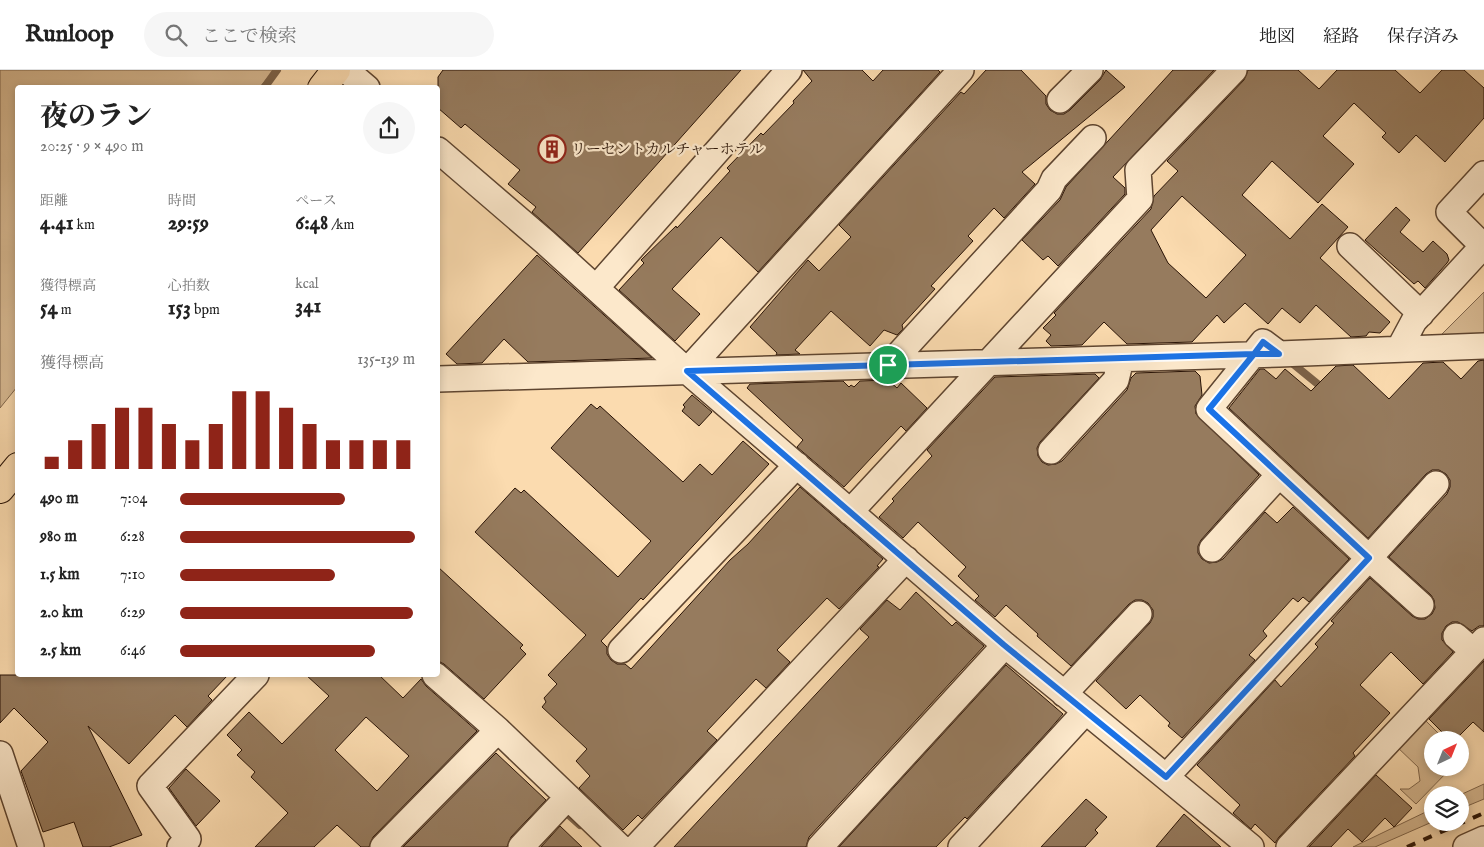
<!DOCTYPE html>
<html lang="ja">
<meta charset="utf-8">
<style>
:root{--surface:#fff;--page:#f6f6f6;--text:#222;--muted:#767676;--line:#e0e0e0;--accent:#8f2418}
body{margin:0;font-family:"IM FELL English","Noto Serif JP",serif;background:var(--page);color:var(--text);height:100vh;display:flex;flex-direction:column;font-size:19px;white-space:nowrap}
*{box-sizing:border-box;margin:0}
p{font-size:16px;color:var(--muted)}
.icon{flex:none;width:28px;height:28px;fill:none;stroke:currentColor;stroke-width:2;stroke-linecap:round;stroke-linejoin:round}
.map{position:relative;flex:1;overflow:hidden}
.panel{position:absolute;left:15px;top:15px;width:425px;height:592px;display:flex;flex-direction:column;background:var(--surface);border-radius:5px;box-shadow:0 2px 8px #0003}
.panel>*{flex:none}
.needle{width:32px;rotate:43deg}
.controls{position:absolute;left:1424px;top:661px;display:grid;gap:10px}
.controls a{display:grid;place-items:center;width:45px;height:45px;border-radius:50%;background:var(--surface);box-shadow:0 2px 8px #0003;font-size:25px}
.pin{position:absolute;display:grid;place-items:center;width:42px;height:42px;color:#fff;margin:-21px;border:2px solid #fff;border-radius:50%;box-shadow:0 1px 5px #0007}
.round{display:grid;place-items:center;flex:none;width:52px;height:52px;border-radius:26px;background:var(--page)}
.summary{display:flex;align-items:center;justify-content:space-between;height:85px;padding:0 25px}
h1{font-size:28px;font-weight:800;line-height:38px}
.figures{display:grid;grid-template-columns:repeat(3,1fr);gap:8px;height:85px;padding:5px 25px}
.figures div{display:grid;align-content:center}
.figures b{font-size:21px;font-weight:800}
.figures small{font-size:14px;font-weight:400}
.figures p{font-size:14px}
.chart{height:140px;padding:10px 25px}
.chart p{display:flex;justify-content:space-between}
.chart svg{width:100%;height:90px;margin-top:5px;stroke:var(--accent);stroke-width:6}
ul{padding:0 25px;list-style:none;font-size:16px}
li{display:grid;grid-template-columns:80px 60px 1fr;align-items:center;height:38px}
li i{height:12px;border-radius:6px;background:var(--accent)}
header{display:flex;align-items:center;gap:30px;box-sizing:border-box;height:70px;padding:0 25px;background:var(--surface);border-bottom:1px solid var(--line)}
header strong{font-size:24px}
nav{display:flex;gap:28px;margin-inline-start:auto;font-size:18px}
.search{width:350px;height:45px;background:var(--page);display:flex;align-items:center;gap:12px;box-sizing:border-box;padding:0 18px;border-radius:28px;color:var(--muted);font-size:19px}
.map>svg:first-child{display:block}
.green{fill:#d7b992;stroke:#80664c}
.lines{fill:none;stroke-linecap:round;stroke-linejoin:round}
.stream{stroke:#7c6249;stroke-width:8}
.building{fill:#967b5e;stroke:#291306;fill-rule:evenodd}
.street-casing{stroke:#5e4530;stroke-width:28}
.highway-casing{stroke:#291306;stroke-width:30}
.street{stroke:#fce8cb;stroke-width:25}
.highway{stroke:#fbdbaf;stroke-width:28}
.rail{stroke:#291306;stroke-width:4;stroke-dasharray:9 9;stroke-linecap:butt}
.route-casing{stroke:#fff;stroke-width:10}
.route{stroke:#1a73e8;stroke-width:6}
.labels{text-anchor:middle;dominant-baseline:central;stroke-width:4.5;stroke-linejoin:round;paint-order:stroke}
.poi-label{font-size:15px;fill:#291306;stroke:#fce8cb;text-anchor:start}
</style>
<header>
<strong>Runloop</strong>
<div class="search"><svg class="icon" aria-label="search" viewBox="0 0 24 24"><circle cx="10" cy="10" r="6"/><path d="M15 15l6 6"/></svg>ここで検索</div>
<nav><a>地図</a><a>経路</a><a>保存済み</a></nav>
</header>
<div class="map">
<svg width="1484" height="777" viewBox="0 0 1484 777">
<rect width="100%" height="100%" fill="#fbdbaf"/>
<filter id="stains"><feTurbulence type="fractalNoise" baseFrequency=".004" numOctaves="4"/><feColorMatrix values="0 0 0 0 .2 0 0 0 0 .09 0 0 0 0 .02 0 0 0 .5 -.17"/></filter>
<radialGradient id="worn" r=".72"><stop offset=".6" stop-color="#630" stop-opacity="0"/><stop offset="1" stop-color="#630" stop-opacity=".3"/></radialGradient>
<path class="green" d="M 0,0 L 274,0 L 260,17 L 18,18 L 17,317 L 0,338 Z
M 1484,222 L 1484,266 L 1441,265 Z
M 1422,647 L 1445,670 L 1432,670 L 1432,698 L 1451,698 L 1416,734 L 1400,719 L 1409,719 L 1420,711 L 1418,697 L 1395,675 Z
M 1484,714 L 1484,729 L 1460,739 L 1460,725 Z
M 1432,739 L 1432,752 L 1375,777 L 1353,777 Z"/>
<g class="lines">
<path class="stream" d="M 264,18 L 277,0
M 1292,293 L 1325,320
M 561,738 L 580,755"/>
</g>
<path class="building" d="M 443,0 L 741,0 L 578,183 L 532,142 L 536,137 L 508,114 L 520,100 L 465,54 L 461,58 L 438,38 L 438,7 Z
M 803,0 L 862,0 L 873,11 L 883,0 L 938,0 L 940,2 L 758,202 L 721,167 L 672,219 L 700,244 L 675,271 L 619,220 L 644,193 L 641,190 L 676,156 L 677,158 L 709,124 L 730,101 L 727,98 L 761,63 L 763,65 L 794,33 L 793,31 L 812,11 Z
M 986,0 L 1021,0 L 1046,26 L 1046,34 L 1050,40 L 1057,44 L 1064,44 L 1070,40 L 1100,10 L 1106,0 L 1125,17 L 1022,102 L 1035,114 L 1004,148 L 994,138 L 968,166 L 973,171 L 931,216 L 935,219 L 902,255 L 903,259 L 897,265 L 884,260 L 870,276 L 831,241 L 795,280 L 800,284 L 776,285 L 777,283 L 750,257 L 808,190 L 819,201 L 851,167 L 839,155 L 961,22 L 964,24 Z
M 1173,0 L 1214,0 L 1113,107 L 1125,118 L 1125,124 L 1058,196 L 1048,186 L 1043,190 L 1022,170 L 1060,130 L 1066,117 Z
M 1248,0 L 1298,0 L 1319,19 L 1337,0 L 1395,0 L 1420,23 L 1442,0 L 1464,0 L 1484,18 L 1484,48 L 1445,92 L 1416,65 L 1399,83 L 1382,67 L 1386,63 L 1354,33 L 1323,66 L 1354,94 L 1318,133 L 1272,91 L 1242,125 L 1290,169 L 1322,134 L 1348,157 L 1320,188 L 1390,252 L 1380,263 L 1369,262 L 1366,266 L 1351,267 L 1316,235 L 1300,253 L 1282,238 L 1268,254 L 1245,233 L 1224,253 L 1217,245 L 1192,272 L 1127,274 L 1104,252 L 1082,275 L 1051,276 L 1046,271 L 1051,265 L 1043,258 L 1056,245 L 1054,243 L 1151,139 L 1154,126 L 1178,101 L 1167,91 L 1244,10 ZM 1182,126 L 1246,185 L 1206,228 L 1168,193 L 1151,160 Z
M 1396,137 L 1410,150 L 1400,162 L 1423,182 L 1433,171 L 1447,184 L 1449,190 L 1447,193 L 1425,218 L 1418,211 L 1414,214 L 1365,170 Z
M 537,185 L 652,288 L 528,292 L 504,269 L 482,293 L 457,294 L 446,284 Z
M 1484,290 L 1484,556 L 1479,556 L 1472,561 L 1458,552 L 1452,552 L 1446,556 L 1442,563 L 1442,570 L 1453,582 L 1423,614 L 1391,582 L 1360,615 L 1390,643 L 1353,683 L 1355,686 L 1279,767 L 1275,773 L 1255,754 L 1251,759 L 1233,743 L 1240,735 L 1197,695 L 1275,610 L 1281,617 L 1318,577 L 1315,574 L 1334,553 L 1331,551 L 1370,508 L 1412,546 L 1418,549 L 1425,549 L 1432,544 L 1435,538 L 1434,530 L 1431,525 L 1389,487 L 1447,424 L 1450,417 L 1450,410 L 1446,404 L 1439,400 L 1432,400 L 1426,404 L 1368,468 L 1229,338 L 1260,299 L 1264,299 L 1276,309 L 1285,299 L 1311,321 L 1336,296 L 1353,295 L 1389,329 L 1423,293 L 1443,292 L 1461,309 L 1478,291 Z
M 1195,301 L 1200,306 L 1202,325 L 1195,336 L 1196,344 L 1259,405 L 1201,470 L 1198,476 L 1198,483 L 1202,489 L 1209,493 L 1217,492 L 1223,489 L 1265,442 L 1277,453 L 1293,437 L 1349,489 L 1309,532 L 1303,527 L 1298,532 L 1293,528 L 1263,561 L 1267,566 L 1249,585 L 1255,590 L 1182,668 L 1168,656 L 1170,653 L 1140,625 L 1126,639 L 1096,611 L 1150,553 L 1153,547 L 1153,540 L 1148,533 L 1142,530 L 1135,530 L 1129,534 L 1071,596 L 1037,566 L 1038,564 L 1006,535 L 995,547 L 975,530 L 979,526 L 958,506 L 966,497 L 918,452 L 903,468 L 879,447 L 894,431 L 892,429 L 932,386 L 927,380 L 995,307 L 1095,304 L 1099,308 L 1040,372 L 1037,378 L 1038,386 L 1042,392 L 1048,395 L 1056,394 L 1062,391 L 1127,320 L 1131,308 L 1136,303 Z
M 888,310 L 897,318 L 901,313 L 927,338 L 906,361 L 901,356 L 844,417 L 797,377 L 803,370 L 747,318 L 750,314 L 843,311 L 849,317 L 851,315 L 854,317 L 860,311 Z
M 692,325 L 712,342 L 699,356 L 682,341 L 685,337 L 683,335 Z
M 591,334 L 597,339 L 600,336 L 683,412 L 700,394 L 712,405 L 743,371 L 769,394 L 643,530 L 641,528 L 601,571 L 607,577 L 607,584 L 611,590 L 617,594 L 625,594 L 631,599 L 730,490 L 748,474 L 800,417 L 883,489 L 877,496 L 879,497 L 839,539 L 827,528 L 777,580 L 790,592 L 766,618 L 756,609 L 707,661 L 717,670 L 642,749 L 638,745 L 623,760 L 579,718 L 590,706 L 576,691 L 587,679 L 542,637 L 546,632 L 544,628 L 557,614 L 548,605 L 586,565 L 475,462 L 515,418 L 521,423 L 524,420 L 618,507 L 651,471 L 551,378 Z
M 438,497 L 523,575 L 520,578 L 526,584 L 484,629 L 444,594 L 438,591 Z
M 916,522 L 952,556 L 956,552 L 984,576 L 809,767 L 806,777 L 674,777 L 869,567 L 860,559 L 887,530 L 900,540 Z
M 1484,591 L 1484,662 L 1473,652 L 1455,670 L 1450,670 L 1429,649 Z
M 1006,595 L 1063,644 L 1050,659 L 967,749 L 965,747 L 936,777 L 839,777 Z
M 0,605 L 228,605 L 208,626 L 212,630 L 187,657 L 175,645 L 129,694 L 88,656 L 142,765 L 109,777 L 83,777 L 74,752 L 43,762 L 21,701 L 48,672 L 14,638 L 0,653 Z
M 306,605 L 379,605 L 403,628 L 421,609 L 426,616 L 477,661 L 373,767 L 369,777 L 361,777 L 337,755 L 314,777 L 255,777 L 288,743 L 251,707 L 255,702 L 237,685 L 242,680 L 227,665 L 249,642 L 282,674 L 329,626 ZM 366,647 L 409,686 L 377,721 L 335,680 Z
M 496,683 L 546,730 L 511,767 L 507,777 L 403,777 Z
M 186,699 L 220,731 L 196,756 L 169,718 Z
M 1376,705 L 1412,738 L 1394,757 L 1385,748 L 1362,772 L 1348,759 L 1331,777 L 1309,777 Z
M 1086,729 L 1107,747 L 1095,760 L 1098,763 L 1085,777 L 1041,777 Z
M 1184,744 L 1221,777 L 1156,777 Z
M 560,756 L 582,777 L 541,777 Z"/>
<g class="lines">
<g class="street-casing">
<path id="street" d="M 346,0 L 367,18
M 1060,30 L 1090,0
M 438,80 L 545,172 L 687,301 L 1005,575 L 1166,707 L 1369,488 L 1209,339 L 1263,272 L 1279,284
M 1350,176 L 1421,244
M 596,218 L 789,0
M 1399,279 L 1414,251 L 1483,176 L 1449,142 L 1484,104
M 889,295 L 1049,120 L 1054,109 L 1093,68
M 687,301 L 961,0
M 438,309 L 1279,284 L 1484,276
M 1051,381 L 1116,310 L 1121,289
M 850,442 L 1140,129 L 1138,100 L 1234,0
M 1212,479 L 1279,405
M 1421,535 L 1369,488 L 1436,414
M 1456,566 L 1473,581
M 621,580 L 797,395
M 435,605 L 498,660 L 620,777
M 1064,624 L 1139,544
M 0,684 L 31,777
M 1166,707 L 1251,777
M 180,777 L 188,769 L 150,716 L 256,605
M 383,777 L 498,660
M 521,777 L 568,727
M 636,777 L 906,489
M 820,777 L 1005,575
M 961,777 L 1085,642
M 1289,777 L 1484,570
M 1466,777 L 1484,769"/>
</g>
<g class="highway-casing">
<path id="highway" d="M 322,18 L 336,0
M 0,419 L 18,397"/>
</g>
<use href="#street" class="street"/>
<use href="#highway" class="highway"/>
<path class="rail" d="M 1407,777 L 1484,743"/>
</g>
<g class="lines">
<g class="route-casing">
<path id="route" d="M 888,295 L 687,301 L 1004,575 L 1166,707 L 1369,488 L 1209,339 L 1254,284 L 1279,284 L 1263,272 L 1254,284 L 888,295"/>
</g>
<use href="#route" class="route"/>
</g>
<defs>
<g id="building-ring" transform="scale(1.4375)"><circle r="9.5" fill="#fce8cb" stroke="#8f2418" stroke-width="1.5"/><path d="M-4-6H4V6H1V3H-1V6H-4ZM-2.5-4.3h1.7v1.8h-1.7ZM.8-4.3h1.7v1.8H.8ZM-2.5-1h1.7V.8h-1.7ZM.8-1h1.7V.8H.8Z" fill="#8f2418"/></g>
</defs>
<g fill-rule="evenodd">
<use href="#building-ring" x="552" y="79"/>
</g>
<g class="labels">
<g class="poi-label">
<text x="571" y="79">リーセントカルチャーホテル</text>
</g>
</g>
<rect width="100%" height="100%" filter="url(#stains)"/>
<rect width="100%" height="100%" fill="url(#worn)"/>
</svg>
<div class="controls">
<a><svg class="needle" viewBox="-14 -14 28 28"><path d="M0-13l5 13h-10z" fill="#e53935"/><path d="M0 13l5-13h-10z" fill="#767676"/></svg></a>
<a><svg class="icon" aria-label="layers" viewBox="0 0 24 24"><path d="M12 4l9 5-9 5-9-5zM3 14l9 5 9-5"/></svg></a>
</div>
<div class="pin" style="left:888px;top:295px;background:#1e9e55"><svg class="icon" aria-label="arrive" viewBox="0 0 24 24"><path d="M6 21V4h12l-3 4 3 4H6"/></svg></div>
<section class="panel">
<div class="summary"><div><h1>夜のラン</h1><p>20:25 · 9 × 490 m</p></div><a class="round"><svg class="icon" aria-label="share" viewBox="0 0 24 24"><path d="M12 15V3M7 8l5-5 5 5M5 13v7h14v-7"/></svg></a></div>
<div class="figures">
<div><p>距離</p><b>4.41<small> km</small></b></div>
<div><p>時間</p><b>29:59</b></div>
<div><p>ペース</p><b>6:48<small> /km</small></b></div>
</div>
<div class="figures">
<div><p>獲得標高</p><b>54<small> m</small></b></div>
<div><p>心拍数</p><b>153<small> bpm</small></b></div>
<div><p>kcal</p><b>341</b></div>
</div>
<div class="chart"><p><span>獲得標高</span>135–139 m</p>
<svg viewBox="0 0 160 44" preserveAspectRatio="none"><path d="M5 44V38M15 44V30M25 44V22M35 44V14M45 44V14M55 44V22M65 44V30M75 44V22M85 44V6M95 44V6M105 44V14M115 44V22M125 44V30M135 44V30M145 44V30M155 44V30"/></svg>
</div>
<ul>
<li><b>490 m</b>7:04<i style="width:70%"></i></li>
<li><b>980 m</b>6:28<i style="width:100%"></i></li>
<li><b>1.5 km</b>7:10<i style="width:66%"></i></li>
<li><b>2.0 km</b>6:29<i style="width:99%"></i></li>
<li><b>2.5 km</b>6:46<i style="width:83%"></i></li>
</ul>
</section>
</div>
